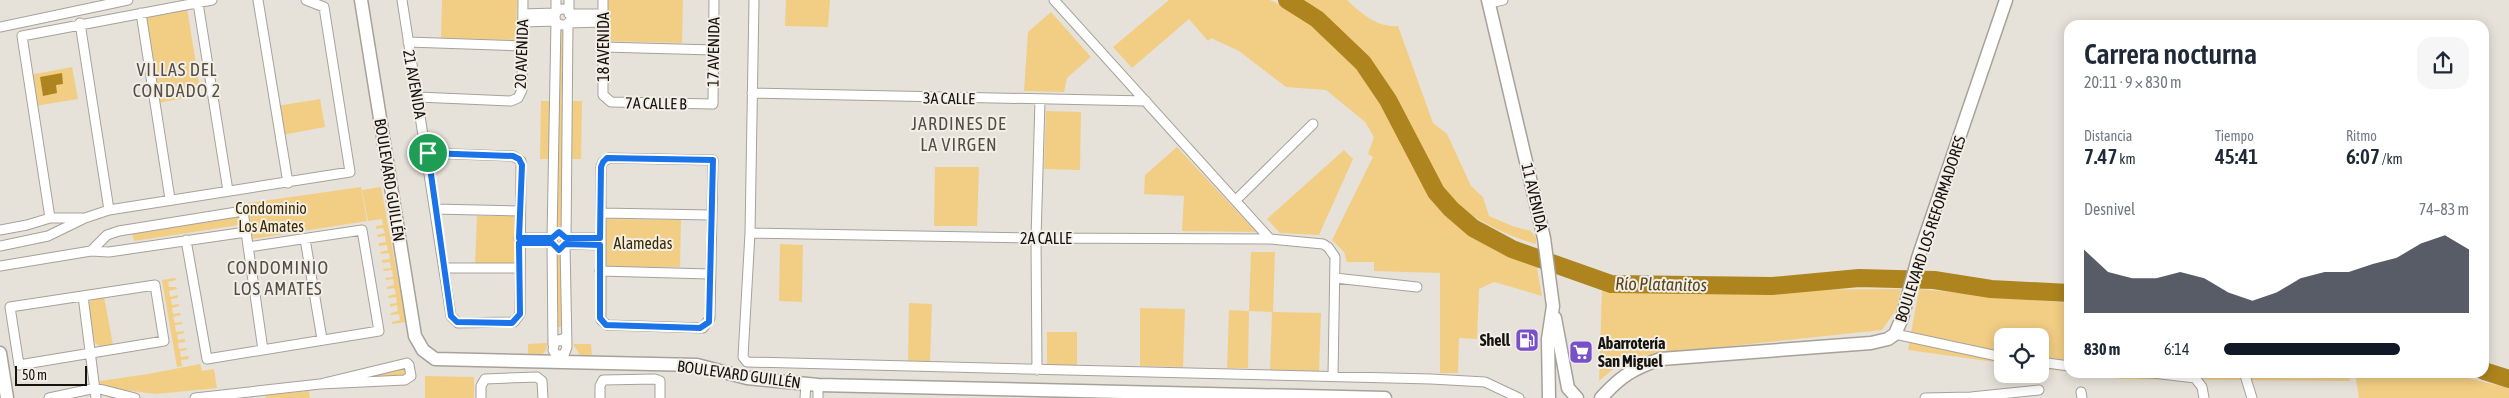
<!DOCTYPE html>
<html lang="es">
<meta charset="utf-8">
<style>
:root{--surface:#fff;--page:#f6f6f7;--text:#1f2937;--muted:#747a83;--accent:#111827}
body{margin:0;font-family:"Asap Condensed",sans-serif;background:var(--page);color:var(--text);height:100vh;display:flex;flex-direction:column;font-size:19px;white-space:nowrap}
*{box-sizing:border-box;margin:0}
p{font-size:16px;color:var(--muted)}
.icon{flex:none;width:28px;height:28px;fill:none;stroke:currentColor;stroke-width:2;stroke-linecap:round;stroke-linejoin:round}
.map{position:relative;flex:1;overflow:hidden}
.sheet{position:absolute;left:2064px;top:20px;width:425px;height:358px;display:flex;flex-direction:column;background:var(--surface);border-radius:15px;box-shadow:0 2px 12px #0003}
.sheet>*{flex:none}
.controls{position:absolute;left:1994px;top:328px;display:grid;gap:10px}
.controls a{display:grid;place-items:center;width:55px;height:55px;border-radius:10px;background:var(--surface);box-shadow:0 2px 12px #0003;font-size:25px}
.scale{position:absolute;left:15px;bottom:12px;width:72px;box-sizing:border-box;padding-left:5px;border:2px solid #151310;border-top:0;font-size:14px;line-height:18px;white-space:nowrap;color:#151310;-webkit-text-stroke:4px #f3efe6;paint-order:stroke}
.pin{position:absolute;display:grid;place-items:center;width:42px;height:42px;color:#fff;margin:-21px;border:2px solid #fff;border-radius:50%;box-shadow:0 1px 5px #0007}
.round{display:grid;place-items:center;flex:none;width:52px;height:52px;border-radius:15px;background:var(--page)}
.overview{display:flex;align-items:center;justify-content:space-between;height:85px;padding:0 20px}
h1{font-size:28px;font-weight:600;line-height:38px}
.figures{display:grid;grid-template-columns:repeat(3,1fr);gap:8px;height:85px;padding:5px 20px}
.figures div{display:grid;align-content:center}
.figures b{font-size:21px;font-weight:600}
.figures small{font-size:14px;font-weight:400}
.figures p{font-size:14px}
.chart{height:140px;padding:10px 20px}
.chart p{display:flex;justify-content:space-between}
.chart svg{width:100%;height:90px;margin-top:5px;fill:var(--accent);opacity:.7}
ul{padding:0 20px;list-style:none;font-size:16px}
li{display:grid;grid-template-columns:80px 60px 1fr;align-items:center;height:38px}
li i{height:12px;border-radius:6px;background:var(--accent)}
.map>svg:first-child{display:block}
.green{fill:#f2ce84}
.water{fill:#ad841d}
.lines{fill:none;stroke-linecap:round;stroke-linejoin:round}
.river{stroke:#ad841d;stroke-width:18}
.street-casing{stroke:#a6a29a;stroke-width:11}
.secondary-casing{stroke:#a6a29a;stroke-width:15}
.street{stroke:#fff;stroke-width:9}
.secondary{stroke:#fff;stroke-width:12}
.route-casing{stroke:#fff;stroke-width:10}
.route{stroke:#1a73e8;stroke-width:6}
.labels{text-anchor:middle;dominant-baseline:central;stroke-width:4;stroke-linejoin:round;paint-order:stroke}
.street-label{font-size:16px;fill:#151310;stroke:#f3efe6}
.park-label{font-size:16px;fill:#3c2b01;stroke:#f3efe6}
.poi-label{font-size:16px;font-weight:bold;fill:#151310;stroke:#f3efe6;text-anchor:end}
.neighbourhood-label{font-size:18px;letter-spacing:1px;fill:#534f48;stroke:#f3efe6}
.water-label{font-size:18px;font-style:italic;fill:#58461f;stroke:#f3efe6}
</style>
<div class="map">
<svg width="2509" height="398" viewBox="0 0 2509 398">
<rect width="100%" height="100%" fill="#e6e1d9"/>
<path class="green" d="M 442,0 L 517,0 L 516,40 L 441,38 Z
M 608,0 L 683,0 L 682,43 L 607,41 Z
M 786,0 L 830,0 L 828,27 L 785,26 Z
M 1169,0 L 1270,0 L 1307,18 L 1338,45 L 1370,82 L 1405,147 L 1421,169 L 1431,196 L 1454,221 L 1475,239 L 1503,252 L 1536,263 L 1542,296 L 1494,282 L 1479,289 L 1477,339 L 1459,338 L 1458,373 L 1440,373 L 1440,273 L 1374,271 L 1374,262 L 1347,262 L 1344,252 L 1332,240 L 1373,157 L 1368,154 L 1374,137 L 1365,122 L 1326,90 L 1286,87 L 1239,51 L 1211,38 L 1208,41 L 1189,19 L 1132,68 L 1113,47 Z
M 1296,0 L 1347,0 C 1361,13 1377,28 1398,26 L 1433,123 L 1447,134 L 1471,186 L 1483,197 L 1489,216 L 1515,227 L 1531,231 L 1536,238 L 1536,244 C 1507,236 1459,214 1441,188 C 1431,174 1428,157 1416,144 C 1384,82 1356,39 1296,0 Z
M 187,8 L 201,95 L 157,103 L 143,16 Z
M 1051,12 L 1091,57 L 1067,78 L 1064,92 L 1024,91 L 1028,32 Z
M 558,31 L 567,31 L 564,229 L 555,229 Z
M 72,67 L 78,99 L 35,106 L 30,75 Z
M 320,99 L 325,127 L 282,135 L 277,106 Z
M 541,101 L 552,101 L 551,159 L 540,159 Z
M 571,101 L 582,101 L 581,159 L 570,159 Z
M 1046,111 L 1081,112 L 1080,170 L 1044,169 Z
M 1177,147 L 1256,232 L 1182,231 L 1184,196 L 1144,194 L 1145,175 Z
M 1344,150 L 1353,159 L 1319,235 L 1280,233 L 1267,219 Z
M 935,167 L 979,167 L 977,226 L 934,226 Z
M 361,187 L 367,221 L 252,239 L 248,203 Z
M 381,187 L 406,322 L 392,324 L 392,322 L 400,320 L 399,314 L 391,315 L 391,313 L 398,311 L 397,305 L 390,307 L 390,304 L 397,303 L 396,297 L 389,298 L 388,296 L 396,294 L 394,288 L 387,289 L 387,287 L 394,285 L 393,279 L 386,280 L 385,278 L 393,277 L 392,270 L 384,271 L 383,269 L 391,268 L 390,262 L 382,263 L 382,260 L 390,259 L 389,253 L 381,254 L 380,252 L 388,250 L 387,245 L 379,246 L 379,243 L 386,242 L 385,236 L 378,237 L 377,235 L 385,233 L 383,228 L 376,229 L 376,226 L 383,225 L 382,219 L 368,221 L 362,190 Z
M 238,216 L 239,225 L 134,241 L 132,232 Z
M 477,216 L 515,216 L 514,264 L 475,263 Z
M 606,219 L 681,220 L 680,267 L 605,267 Z
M 780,244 L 803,245 L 802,302 L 779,301 Z
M 1251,252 L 1275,252 L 1273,312 L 1321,313 L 1319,371 L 1270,370 L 1272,312 L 1249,311 L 1248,368 L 1227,368 L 1229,310 L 1249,311 Z
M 554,253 L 563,253 L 564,327 L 555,327 Z
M 175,278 L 176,280 L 168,282 L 169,287 L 176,287 L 177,289 L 169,291 L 170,297 L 178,295 L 178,298 L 171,299 L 172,305 L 179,304 L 179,306 L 172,308 L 173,314 L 180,313 L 181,315 L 173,317 L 175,323 L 182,322 L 182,324 L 175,325 L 176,332 L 184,331 L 184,333 L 177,335 L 178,340 L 185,339 L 185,342 L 178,343 L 179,349 L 187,348 L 187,350 L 180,351 L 181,357 L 188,356 L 189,359 L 181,360 L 182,366 L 177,367 L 162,280 Z
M 1901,289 L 1896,310 L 1882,330 L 1638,356 L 1618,365 L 1599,381 L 1602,291 Z
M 1919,289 L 2069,303 L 2069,372 L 2040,368 L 2040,336 L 2002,336 L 2002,363 L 1908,350 Z
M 104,297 L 113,345 L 101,347 L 95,343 L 88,303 L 92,300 Z
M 909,303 L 932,304 L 930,362 L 908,362 Z
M 1140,308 L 1185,309 L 1183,367 L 1140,366 Z
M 1047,332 L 1077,332 L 1077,366 L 1047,366 Z
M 547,343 C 547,356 538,356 528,357 L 528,344 Z
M 573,344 L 591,344 L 592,357 L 580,355 Z
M 200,364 L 202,371 L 214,369 L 217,388 L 156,394 L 100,387 L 100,381 L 148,374 Z
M 409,365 L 405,380 L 320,384 Z
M 2348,372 L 2350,381 L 2122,379 L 2075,373 Z
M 2355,373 L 2447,373 L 2509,388 L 2509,398 L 2359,398 Z
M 425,376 L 474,377 L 474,398 L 425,398 Z
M 309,391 L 310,398 L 266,398 L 266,395 Z"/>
<path class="water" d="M 62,73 L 63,84 L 56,85 L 57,93 L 43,96 L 40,77 Z"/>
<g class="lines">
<path class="river" d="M 1287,0 L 1317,19 L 1363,63 L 1388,100 L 1436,192 L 1451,209 L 1473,228 L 1512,249 L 1611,284 L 1772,286 L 1859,278 L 1934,280 L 1991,289 L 2069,293
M 2484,371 L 2509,379"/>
<g class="street-casing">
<path id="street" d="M 258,0 L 288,183
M 402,0 L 451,316 L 458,323 L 514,322 L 520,314 L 521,161 L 513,156 L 427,153
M 569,0 L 569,14 L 603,14
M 603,0 L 603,95 L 611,102 L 713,104 L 714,0
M 754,0 L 750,233 L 743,357 L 747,362 L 1431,379 L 1485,382 L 1519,398
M 1054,0 L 1270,239
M 198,3 L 228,191
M 1490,3 L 1503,0
M555 17a8 8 0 1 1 16 0a8 8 0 1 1-16 0Z
M 141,13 L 170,199
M 523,14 L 556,13 L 556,0
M 80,23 L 109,210
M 0,27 L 128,0
M 408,42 L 522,46
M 603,47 L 714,50
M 752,93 L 1146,101
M 418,97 L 511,101 L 518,98 L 522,90 L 523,0
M 609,158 L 713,160 L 710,318 L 703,328 L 607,325 L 601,320 L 601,167 L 603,162 Z
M 1236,200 L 1313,124
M 435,209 L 520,211
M 601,213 L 711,215
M 50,218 L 22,36 L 212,0
M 0,230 L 27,225 L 50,218 L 82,218
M 750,233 L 1036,238 L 1270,239 L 1323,244 L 1328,247 L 1335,257 L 1333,376
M 519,238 L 552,238 L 556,21 L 522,22
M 566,238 L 561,232 L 554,234 L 552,241 L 555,248 L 562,249 L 566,241 L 568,23 L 603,22
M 566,238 L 600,238
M 305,239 L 322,339
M 186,240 L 207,359 L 379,331 L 362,230 L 248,247
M 552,243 L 553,345
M 0,246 L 48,236 L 85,218 L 109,210 L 350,172 L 324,7 L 306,0
M 91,251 L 107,235 L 119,231 L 243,211 L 263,350
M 0,266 L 91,251 L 109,252 L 246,232
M 444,268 L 519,268
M 600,271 L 710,274
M 1335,278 L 1417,287
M 155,285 L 164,341 L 19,365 L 10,307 Z
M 83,296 L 96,398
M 1895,334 L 2002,357
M 567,345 L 562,339 L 555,341 L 553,350 L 556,355 L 564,355 L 567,347 L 565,244 L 600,245
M 2040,362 L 2069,366
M 1037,370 L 1036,238 L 1040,100
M 2116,372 L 2153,373 L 2195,378 L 2202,387 L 2204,398
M 2244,372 L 2252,398
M 2081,392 L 2082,398
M 49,398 L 96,388 L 135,398
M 195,398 L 320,384 L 405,380 L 411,376 L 409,365 L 407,363 L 320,384
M 481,398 L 481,386 L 485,379 L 537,377 L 542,381 L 543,398
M 600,398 L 600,386 L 603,380 L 655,379 L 660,381 L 660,398
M 805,398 L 806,384
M 818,398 L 818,385
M 1925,398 L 1971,397 L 2039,390"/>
</g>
<g class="secondary-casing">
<path id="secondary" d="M 361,0 L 415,336 L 423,350 L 435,359 L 697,365 L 747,378 L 818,385 L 1385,398
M 1488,0 L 1544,238 L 1553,306 L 1548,339 L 1549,398
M 1555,318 L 1568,388 L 1577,398
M 0,353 L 7,398
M 1601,398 C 1620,377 1633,368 1661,359 L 1871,343 L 1888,339 L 1895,334 L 1902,318 L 1918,258 L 2006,0"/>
</g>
<use href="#street" class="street"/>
<use href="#secondary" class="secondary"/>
</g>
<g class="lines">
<g class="route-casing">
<path id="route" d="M 428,153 L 513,156 L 519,159 L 522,165 L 519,238 L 552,238 L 559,232 L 566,238 L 600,238 L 601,167 L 603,162 L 607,158 L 713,160 L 709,322 L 700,328 L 606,325 L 600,318 L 600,245 L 565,244 L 559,250 L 552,243 L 519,243 L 520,314 L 512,323 L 457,322 L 451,316 Z"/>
</g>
<use href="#route" class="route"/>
</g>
<defs>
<g id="fuel-square" transform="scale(1.25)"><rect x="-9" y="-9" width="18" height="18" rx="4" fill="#7850c9" stroke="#f3efe6"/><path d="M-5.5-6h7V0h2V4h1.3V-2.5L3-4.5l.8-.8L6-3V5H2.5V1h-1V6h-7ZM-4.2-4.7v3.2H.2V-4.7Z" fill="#fff"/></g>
<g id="supermarket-square" transform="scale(1.25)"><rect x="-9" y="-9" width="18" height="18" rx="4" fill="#7850c9" stroke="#f3efe6"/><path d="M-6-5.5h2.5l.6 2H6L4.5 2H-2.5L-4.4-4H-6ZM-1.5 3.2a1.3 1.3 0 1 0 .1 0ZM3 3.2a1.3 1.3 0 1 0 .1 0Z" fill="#fff"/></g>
</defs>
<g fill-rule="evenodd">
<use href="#fuel-square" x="1527" y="340"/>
<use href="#supermarket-square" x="1581" y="352"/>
</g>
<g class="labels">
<g class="street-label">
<text transform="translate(603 47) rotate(-90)">18 AVENIDA</text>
<text transform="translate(713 52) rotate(-89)">17 AVENIDA</text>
<text transform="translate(521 54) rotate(-88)">20 AVENIDA</text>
<text transform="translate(415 84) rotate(80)">21 AVENIDA</text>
<text transform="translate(949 98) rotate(1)">3A CALLE</text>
<text transform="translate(656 103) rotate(1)">7A CALLE B</text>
<text transform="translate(390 180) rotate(81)">BOULEVARD GUILLÉN</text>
<text transform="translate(1535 197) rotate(77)">11 AVENIDA</text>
<text transform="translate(1930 229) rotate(-72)">BOULEVARD LOS REFORMADORES</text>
<text x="1046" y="238">2A CALLE</text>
<text transform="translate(739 374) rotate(8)">BOULEVARD GUILLÉN</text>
</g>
<g class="park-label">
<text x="271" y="208">Condominio<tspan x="271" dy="18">Los Amates</tspan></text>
<text x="643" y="243">Alamedas</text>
</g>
<g class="poi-label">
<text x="1510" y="340">Shell</text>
<text x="1598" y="343" text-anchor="start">Abarrotería<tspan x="1598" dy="18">San Miguel</tspan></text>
</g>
<g class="neighbourhood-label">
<text x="177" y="69">VILLAS DEL<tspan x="177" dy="21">CONDADO 2</tspan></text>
<text x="959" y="123">JARDINES DE<tspan x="959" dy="21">LA VIRGEN</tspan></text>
<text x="278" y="267">CONDOMINIO<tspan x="278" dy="21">LOS AMATES</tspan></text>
</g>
<g class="water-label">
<text transform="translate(1661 284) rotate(1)">Río Platanitos</text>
</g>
</g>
</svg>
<div class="controls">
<a><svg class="icon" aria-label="locate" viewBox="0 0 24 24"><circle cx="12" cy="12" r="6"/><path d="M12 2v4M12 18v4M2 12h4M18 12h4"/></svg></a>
</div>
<div class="scale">50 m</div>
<div class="pin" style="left:428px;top:153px;background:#1e9e55"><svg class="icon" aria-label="arrive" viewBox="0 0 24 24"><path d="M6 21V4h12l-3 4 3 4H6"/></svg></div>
<section class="sheet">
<div class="overview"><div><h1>Carrera nocturna</h1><p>20:11 · 9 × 830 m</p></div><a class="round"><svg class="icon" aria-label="share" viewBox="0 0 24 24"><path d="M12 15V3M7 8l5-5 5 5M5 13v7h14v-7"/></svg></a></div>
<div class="figures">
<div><p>Distancia</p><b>7.47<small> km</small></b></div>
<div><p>Tiempo</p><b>45:41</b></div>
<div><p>Ritmo</p><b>6:07<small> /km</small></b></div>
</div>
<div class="chart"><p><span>Desnivel</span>74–83 m</p>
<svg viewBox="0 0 160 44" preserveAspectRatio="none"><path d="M0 44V13L10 24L20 27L30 27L40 24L50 27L60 34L70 38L80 34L90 27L100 24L110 24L120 20L130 17L140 10L150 6L160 13V44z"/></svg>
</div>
<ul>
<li><b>830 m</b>6:14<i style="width:72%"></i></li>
</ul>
</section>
</div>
